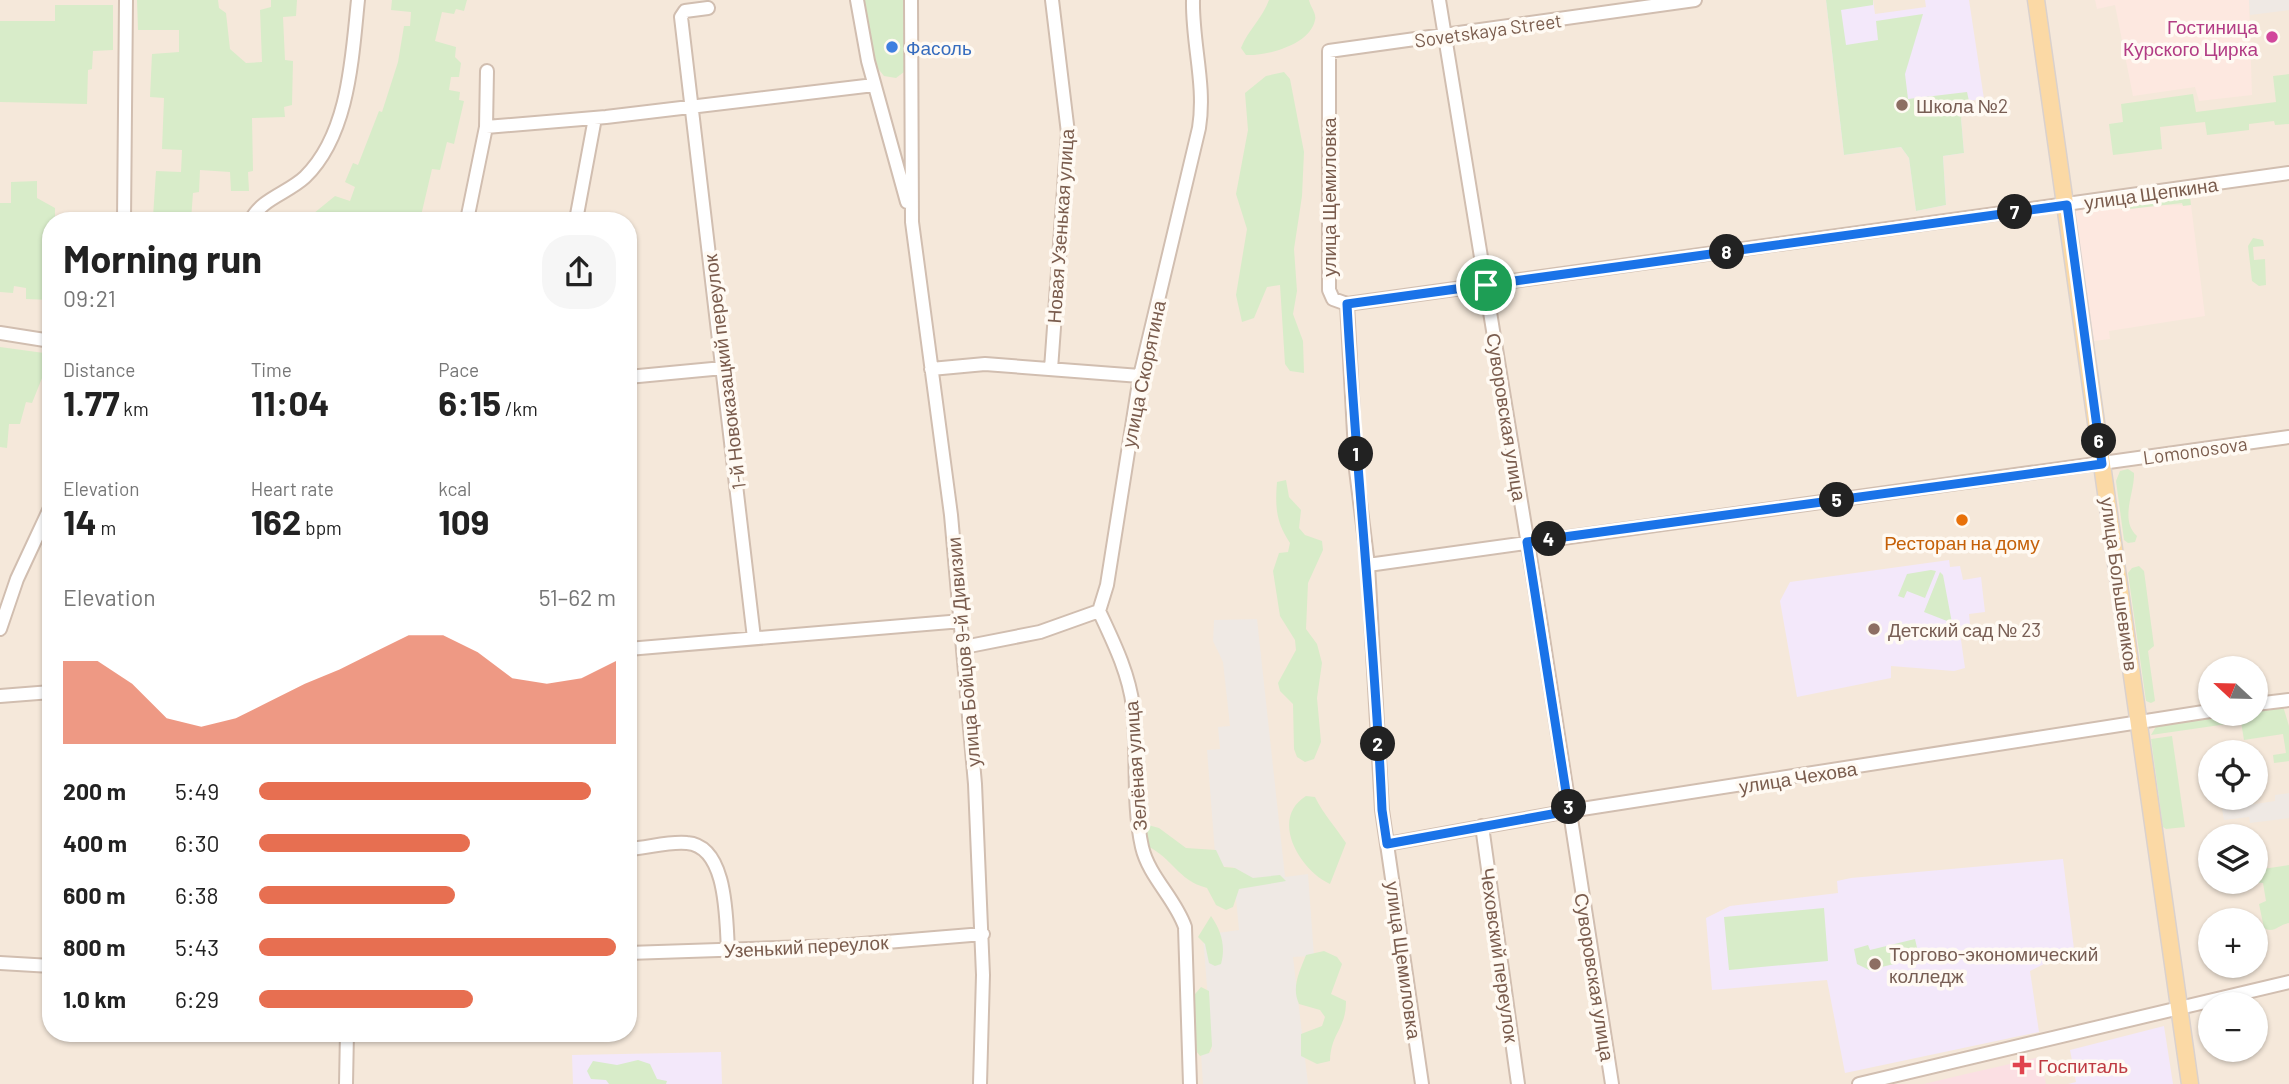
<!DOCTYPE html>
<meta charset="utf-8">
<style>
:root{--surface:#fff;--page:#f6f6f6;--text:#222;--muted:#767676;--accent:#e76f51}
body{margin:0;font-family:Barlow,sans-serif;background:var(--page);color:var(--text);height:100vh;display:flex;flex-direction:column;font-size:26px;white-space:nowrap}
*{box-sizing:border-box;margin:0}
p{font-size:23px;color:var(--muted)}
.icon{flex:none;width:38px;height:38px;fill:none;stroke:currentColor;stroke-width:2;stroke-linecap:round;stroke-linejoin:round}
.map{position:relative;flex:1;overflow:hidden}
.details{position:absolute;left:42px;top:212px;width:595px;height:830px;display:flex;flex-direction:column;background:var(--surface);border-radius:28px;box-shadow:0 2px 5px #0004}
.details>*{flex:none}
.needle{width:46px;rotate:292deg}
.tools{position:absolute;left:2198px;top:656px;display:grid;gap:14px}
.tools a{display:grid;place-items:center;width:70px;height:70px;border-radius:50%;background:var(--surface);box-shadow:0 2px 5px #0004;font-size:35px}
.pin{position:absolute;display:grid;place-items:center;width:60px;height:60px;color:#fff;margin:-30px;border:4px solid #fff;border-radius:50%;box-shadow:0 2px 7px #0007}
.km{position:absolute;width:35px;height:35px;margin:-18px;border-radius:50%;background:#222;color:#fff;font-size:19px;line-height:35px;text-align:center}
.round{display:grid;place-items:center;flex:none;width:74px;height:74px;border-radius:28px;background:var(--page)}
.head{display:flex;align-items:center;justify-content:space-between;height:119px;padding:0 21px}
h1{font-size:38px;font-weight:700;line-height:52px}
.metrics{display:grid;grid-template-columns:repeat(3,1fr);gap:10px;height:119px;padding:7px 21px}
.metrics div{display:grid;align-content:center}
.metrics b{font-size:35px;font-weight:700}
.metrics small{font-size:19px;font-weight:400}
.metrics p{font-size:19px}
.chart{height:196px;padding:14px 21px}
.chart p{display:flex;justify-content:space-between}
.chart svg{width:100%;height:126px;margin-top:7px;fill:var(--accent);opacity:.7}
ul{padding:0 21px;list-style:none;font-size:23px}
li{display:grid;grid-template-columns:112px 84px 1fr;align-items:center;height:52px}
li i{height:18px;border-radius:9px;background:var(--accent)}
.map>svg:first-child{display:block}
.residential{fill:#f5e8da;fill-rule:evenodd}
.commercial{fill:#fde8e0}
.industrial{fill:#efe9e4}
.education{fill:#f3e8fa}
.medical{fill:#fbdfe3}
.green{fill:#d8ecc9}
.lines{fill:none;stroke-linecap:round;stroke-linejoin:round}
.minor-casing{stroke:#d1beb0;stroke-width:16}
.major-casing{stroke:#dad1cd;stroke-width:19}
.minor{stroke:#fff;stroke-width:12}
.major{stroke:#fbd9a5;stroke-width:16}
.route-casing{stroke:#fff;stroke-width:14}
.route{stroke:#1a73e8;stroke-width:9}
.hotel-dot{fill:#d1479c;stroke:#fffaf3;stroke-width:2.5}
.shop-dot{fill:#3f7fe0;stroke:#fffaf3;stroke-width:2.5}
.education-dot{fill:#8d6e63;stroke:#fffaf3;stroke-width:2.5}
.food-dot{fill:#e8710a;stroke:#fffaf3;stroke-width:2.5}
.health-dot{fill:#e0444e;stroke:#fffaf3;stroke-width:2.5}
.labels{text-anchor:middle;dominant-baseline:central;stroke-width:7;stroke-linejoin:round;paint-order:stroke}
.hotel-label{font-size:19px;fill:#b23c85;stroke:#fffaf3;text-anchor:end}
.street-label{font-size:19px;fill:#7a5c4d;stroke:#fffaf3}
.shop-label{font-size:19px;fill:#366cbe;stroke:#fffaf3;text-anchor:start}
.education-label{font-size:19px;fill:#785e54;stroke:#fffaf3;text-anchor:start}
.food-label{font-size:19px;fill:#c56008;stroke:#fffaf3}
.health-label{font-size:19px;fill:#be3a42;stroke:#fffaf3;text-anchor:start}
</style>
<div class="map">
<svg width="2289" height="1084" viewBox="0 0 2289 1084">
<rect width="100%" height="100%" fill="#fdf6ec"/>
<path class="residential" d="M 0,0 L 2289,0 L 2289,1084 L 0,1084 ZM 51,220 L 628,220 L 628,1032 L 51,1032 ZM 2210,668 L 2256,668 L 2256,714 L 2210,714 ZM 2210,752 L 2256,752 L 2256,798 L 2210,798 ZM 2210,836 L 2256,836 L 2256,882 L 2210,882 ZM 2210,920 L 2256,920 L 2256,966 L 2210,966 ZM 2210,1004 L 2256,1004 L 2256,1050 L 2210,1050 Z"/>
<path class="commercial" d="M 2095,0 L 2249,0 L 2252,95 L 2199,101 L 2195,87 L 2133,96 L 2115,5 L 2097,9 Z
M 2126,201 L 2121,206 L 2191,205 L 2205,316 L 2109,331 L 2110,339 L 2094,341 L 2075,212 L 2077,209 Z"/>
<path class="industrial" d="M 2249,0 L 2289,0 L 2289,10 L 2250,15 Z
M 1257,619 L 1285,877 L 1308,874 L 1314,956 L 1293,957 L 1308,1084 L 1203,1084 L 1201,1054 L 1212,1052 L 1203,935 L 1239,930 L 1233,867 L 1216,866 L 1207,750 L 1220,749 L 1218,727 L 1230,726 L 1223,662 L 1213,641 L 1214,620 Z
M 2289,793 L 2289,818 L 2250,823 L 2249,817 L 2224,820 L 2222,809 L 2275,801 L 2275,795 Z"/>
<path class="education" d="M 1826,0 L 1873,0 L 1875,14 L 1926,7 L 1925,0 L 1969,0 L 1984,99 L 1969,101 L 1963,109 L 1961,118 L 1964,153 L 1943,156 L 1946,205 L 1916,211 L 1909,158 L 1901,147 L 1844,155 Z
M 1949,560 L 1950,567 L 1960,566 L 1963,580 L 1981,577 L 1985,612 L 1969,614 L 1970,624 L 1960,633 L 1965,668 L 1954,671 L 1891,666 L 1891,678 L 1797,697 L 1780,601 L 1790,582 Z
M 2063,859 L 2074,949 L 2030,971 L 2039,1032 L 1845,1073 L 1827,980 L 1712,990 L 1706,918 L 1730,906 L 1838,893 L 1837,881 L 1851,878 Z
M 2164,1026 L 2173,1084 L 2068,1084 L 2076,1082 L 2070,1050 Z
M 721,1052 L 722,1084 L 573,1084 L 572,1055 Z"/>
<path class="medical" d="M 2040,1057 L 2046,1084 L 1924,1084 L 1966,1074 Z"/>
<path class="green" d="M 137,0 L 218,0 L 219,8 L 226,13 L 230,49 L 246,63 L 262,62 L 260,10 L 271,7 L 271,0 L 297,0 L 296,16 L 283,17 L 285,60 L 293,61 L 292,105 L 284,107 L 285,117 L 252,118 L 253,171 L 248,172 L 249,191 L 231,191 L 230,172 L 200,170 L 199,192 L 193,193 L 191,220 L 153,217 L 156,171 L 181,172 L 182,150 L 162,149 L 164,98 L 150,97 L 152,54 L 179,52 L 179,30 L 138,30 Z
M 392,0 L 467,0 L 464,11 L 456,9 L 454,14 L 442,12 L 435,41 L 456,47 L 455,57 L 461,63 L 459,77 L 451,77 L 449,90 L 460,92 L 459,100 L 464,101 L 454,144 L 447,142 L 440,170 L 432,169 L 420,220 L 294,220 L 297,215 L 308,218 L 335,196 L 350,201 L 355,187 L 345,182 L 353,163 L 358,165 L 379,111 L 382,112 L 398,62 L 404,26 L 410,26 L 411,12 L 391,10 Z
M 864,0 L 906,0 L 908,69 L 896,78 L 884,76 L 876,66 Z
M 1269,0 L 1309,0 C 1310,6 1317,14 1315,20 C 1310,45 1267,56 1246,55 L 1241,48 C 1248,30 1262,19 1269,0 Z
M 1826,0 L 1873,0 L 1873,5 L 1841,10 L 1846,45 L 1878,40 L 1876,21 L 1923,14 L 1905,74 L 1908,99 L 1967,92 L 1969,101 L 1961,118 L 1964,153 L 1943,156 L 1946,205 L 1916,211 L 1909,158 L 1901,147 L 1844,155 Z
M 55,5 L 113,5 L 113,50 L 93,51 L 92,69 L 88,70 L 87,104 L 0,102 L 0,21 L 55,21 Z
M 1284,72 L 1290,79 L 1304,152 L 1302,196 L 1294,249 L 1297,291 L 1293,314 L 1303,341 L 1304,373 L 1290,371 L 1285,364 L 1280,285 L 1267,287 L 1254,318 L 1242,322 L 1236,295 L 1247,229 L 1236,194 L 1248,130 L 1245,93 L 1266,76 Z
M 2289,74 L 2289,124 L 2275,125 L 2274,121 L 2249,124 L 2249,130 L 2207,135 L 2205,122 L 2160,127 L 2162,149 L 2113,155 L 2109,124 L 2123,122 L 2121,104 L 2193,94 L 2196,112 L 2276,102 L 2273,76 Z
M 37,181 L 37,198 L 55,208 L 55,220 L 51,220 L 51,300 L 26,299 L 26,288 L 14,286 L 13,293 L 0,292 L 0,203 L 11,203 L 11,182 Z
M 2184,193 L 2190,196 L 2191,205 L 2183,206 L 2182,203 L 2121,210 L 2126,201 L 2139,203 L 2164,200 L 2164,195 Z
M 2253,238 L 2263,240 L 2264,246 L 2253,247 L 2254,260 L 2265,259 L 2266,285 L 2259,286 L 2252,281 L 2248,246 Z
M 0,347 L 44,353 L 42,378 L 32,403 L 26,402 L 20,424 L 9,424 L 7,448 L 0,447 Z
M 2128,469 L 2134,473 C 2135,492 2119,520 2137,536 L 2135,542 L 2128,543 L 2124,540 L 2116,481 L 2120,471 Z
M 1286,480 L 1289,497 L 1301,510 L 1299,528 L 1305,535 L 1322,541 L 1323,550 L 1308,583 L 1306,629 L 1317,644 L 1322,663 L 1317,698 L 1321,742 L 1314,759 L 1305,762 L 1297,757 L 1294,749 L 1293,704 L 1280,691 L 1278,683 L 1296,650 L 1295,640 L 1280,616 L 1273,571 L 1279,553 L 1288,552 L 1290,543 C 1276,522 1275,507 1277,482 Z
M 2139,566 L 2144,571 L 2154,646 L 2148,651 L 2155,701 L 2151,703 L 2146,701 L 2128,573 L 2132,568 Z
M 1931,570 L 1936,571 L 1925,598 L 1907,591 L 1904,598 L 1898,596 L 1907,574 Z
M 1940,572 L 1943,575 L 1952,623 L 1924,612 Z
M 2283,706 L 2289,726 L 2289,761 L 2274,763 L 2273,755 L 2286,753 L 2283,734 L 2244,740 L 2241,722 L 2151,735 L 2157,725 L 2227,714 L 2256,714 L 2256,710 Z
M 2172,736 L 2185,827 L 2166,829 L 2163,827 L 2151,739 Z
M 1306,796 L 1315,797 C 1324,815 1335,826 1346,843 L 1330,884 C 1300,870 1269,819 1306,796 Z
M 1148,825 L 1159,828 L 1186,848 L 1216,850 L 1224,867 L 1235,868 L 1253,878 L 1280,875 L 1286,881 L 1239,889 L 1233,907 L 1226,910 L 1216,905 L 1207,888 C 1177,880 1173,858 1147,846 L 1144,830 Z
M 2289,865 L 2289,923 C 2279,924 2274,934 2264,928 L 2259,904 L 2266,901 L 2263,883 L 2253,882 L 2256,882 L 2256,870 Z
M 1824,908 L 1828,961 L 1729,970 L 1724,917 Z
M 1211,916 C 1221,930 1226,946 1221,964 L 1215,966 L 1209,963 L 1205,944 L 1198,937 Z
M 1915,939 L 1918,952 L 1911,960 L 1869,970 L 1857,964 L 1854,949 L 1868,945 L 1870,950 Z
M 1324,951 L 1337,957 L 1342,964 L 1331,994 L 1346,1001 C 1346,1030 1331,1032 1330,1061 L 1317,1064 L 1301,1056 L 1301,1034 L 1322,1026 L 1325,1017 L 1320,1010 L 1299,1004 C 1291,987 1300,971 1306,955 Z
M 1201,987 L 1209,991 L 1212,1046 L 1209,1053 L 1200,1056 L 1193,1047 L 1190,1000 Z
M 638,1060 L 650,1064 L 657,1079 L 667,1081 L 666,1084 L 609,1084 L 606,1080 L 591,1079 L 587,1071 L 593,1061 L 617,1065 Z"/>
<g class="lines">
<g class="minor-casing">
<path id="minor" d="M 857,0 L 868,61 L 907,202
M 911,0 L 912,222 L 951,515 L 975,784 L 983,975 L 980,1084
M 1439,0 L 1539,612 L 1612,1084
M 1695,0 L 1329,51 L 1329,290 L 1333,299 L 1347,304 L 2289,173
M 708,8 L 685,11 L 681,17 L 754,638
M 486,127 L 606,117 L 874,85
M 124,220 L 126,0
M 251,220 C 261,199 288,193 305,177 C 349,134 352,58 358,0
M 467,220 L 486,127 L 487,71
M 576,220 L 595,118
M 1347,304 L 1356,470 L 1368,565 L 1382,810 L 1422,1084
M 0,333 L 51,341
M 931,369 L 985,364 L 1140,376
M 1051,369 L 1068,133 L 1052,0
M 628,377 L 723,368
M 1368,565 L 2289,437
M 1099,611 C 1113,641 1129,673 1133,707 C 1138,753 1132,802 1142,847 C 1149,877 1175,898 1185,927 L 1190,1084
M 0,629 L 17,579 L 51,506
M 964,647 L 1040,632 L 1099,611 L 1107,585 L 1140,376 L 1199,128 C 1206,85 1192,43 1193,0
M 628,649 L 962,621
M 0,696 L 51,692
M 2256,704 L 2289,700
M 1482,826 L 1518,1084
M 1387,844 L 1569,811 L 2210,711
M 628,849 C 648,848 668,841 687,843 C 728,846 726,921 728,950
M 628,953 L 838,946 L 983,934
M 0,963 L 51,966
M 346,1084 L 347,1032
M 1859,1084 L 2289,982"/>
</g>
<g class="major-casing">
<path id="major" d="M 2036,0 L 2190,1084"/>
</g>
<use href="#minor" class="minor"/>
<use href="#major" class="major"/>
</g>
<g class="lines">
<g class="route-casing">
<path id="route" d="M 2067,205 L 2102,464 L 1527,542 L 1569,811 L 1387,844 L 1382,810 C 1375,641 1356,473 1347,304 Z"/>
</g>
<use href="#route" class="route"/>
</g>
<circle class="hotel-dot" cx="2272" cy="37" r="7"/>
<circle class="shop-dot" cx="892" cy="47" r="7"/>
<g class="education-dot">
<circle cx="1902" cy="105" r="7"/>
<circle cx="1874" cy="629" r="7"/>
<circle cx="1875" cy="964" r="7"/>
</g>
<circle class="food-dot" cx="1962" cy="520" r="7"/>
<path class="health-dot" d="M2018.5 1054.5h7v7h7v7h-7v7h-7v-7h-7v-7h7z"/>
<g class="labels">
<g class="hotel-label">
<text x="2258" y="26">Гостиница<tspan x="2258" dy="22">Курского Цирка</tspan></text>
</g>
<g class="street-label">
<text transform="translate(1488 30) rotate(-8)">Sovetskaya Street</text>
<text transform="translate(2151 193) rotate(-8)">улица Щепкина</text>
<text transform="translate(1328 197) rotate(-90)">улица Щемиловка</text>
<text transform="translate(1060 226) rotate(-86)">Новая Узенькая улица</text>
<text transform="translate(724 372) rotate(-97)">1-й Новоказацкий переулок</text>
<text transform="translate(1143 374) rotate(-78)">улица Скорятина</text>
<text transform="translate(1507 417) rotate(81)">Суворовская улица</text>
<text transform="translate(2195 450) rotate(-8)">Lomonosova</text>
<text transform="translate(2120 584) rotate(82)">улица Большевиков</text>
<text transform="translate(963 652) rotate(-95)">улица Бойцов 9-й Дивизии</text>
<text transform="translate(1135 766) rotate(-94)">Зелёная улица</text>
<text transform="translate(1798 777) rotate(-9)">улица Чехова</text>
<text transform="translate(806 946) rotate(-3)">Узенький переулок</text>
<text transform="translate(1500 955) rotate(82)">Чеховский переулок</text>
<text transform="translate(1404 960) rotate(82)">улица Щемиловка</text>
<text transform="translate(1595 977) rotate(81)">Суворовская улица</text>
</g>
<g class="shop-label">
<text x="906" y="47">Фасоль</text>
</g>
<g class="education-label">
<text x="1916" y="105">Школа №2</text>
<text x="1888" y="629">Детский сад № 23</text>
<text x="1889" y="953">Торгово-экономический<tspan x="1889" dy="22">колледж</tspan></text>
</g>
<g class="food-label">
<text x="1962" y="542">Ресторан на дому</text>
</g>
<g class="health-label">
<text x="2038" y="1065">Госпиталь</text>
</g>
</g>
</svg>
<div class="tools">
<a><svg class="needle" viewBox="-14 -14 28 28"><path d="M0-13l5 13h-10z" fill="#e53935"/><path d="M0 13l5-13h-10z" fill="#767676"/></svg></a>
<a><svg class="icon" aria-label="locate" viewBox="0 0 24 24"><circle cx="12" cy="12" r="6"/><path d="M12 2v4M12 18v4M2 12h4M18 12h4"/></svg></a>
<a><svg class="icon" aria-label="layers" viewBox="0 0 24 24"><path d="M12 4l9 5-9 5-9-5zM3 14l9 5 9-5"/></svg></a>
<a>+</a>
<a>−</a>
</div>
<div class="pin" style="left:1486px;top:285px;background:#1e9e55"><svg class="icon" aria-label="arrive" viewBox="0 0 24 24"><path d="M6 21V4h12l-3 4 3 4H6"/></svg></div>
<b class="km" style="left:1356px;top:454px">1</b>
<b class="km" style="left:1378px;top:744px">2</b>
<b class="km" style="left:1569px;top:807px">3</b>
<b class="km" style="left:1549px;top:539px">4</b>
<b class="km" style="left:1837px;top:500px">5</b>
<b class="km" style="left:2099px;top:441px">6</b>
<b class="km" style="left:2015px;top:212px">7</b>
<b class="km" style="left:1727px;top:252px">8</b>
<section class="details">
<div class="head"><div><h1>Morning run</h1><p>09:21</p></div><a class="round"><svg class="icon" aria-label="share" viewBox="0 0 24 24"><path d="M12 15V3M7 8l5-5 5 5M5 13v7h14v-7"/></svg></a></div>
<div class="metrics">
<div><p>Distance</p><b>1.77<small> km</small></b></div>
<div><p>Time</p><b>11:04</b></div>
<div><p>Pace</p><b>6:15<small> /km</small></b></div>
</div>
<div class="metrics">
<div><p>Elevation</p><b>14<small> m</small></b></div>
<div><p>Heart rate</p><b>162<small> bpm</small></b></div>
<div><p>kcal</p><b>109</b></div>
</div>
<div class="chart"><p><span>Elevation</span>51–62 m</p>
<svg viewBox="0 0 160 44" preserveAspectRatio="none"><path d="M0 44V15L10 15L20 23L30 35L40 38L50 35L60 29L70 23L80 18L90 12L100 6L110 6L120 12L130 21L140 23L150 21L160 15V44z"/></svg>
</div>
<ul>
<li><b>200 m</b>5:49<i style="width:93%"></i></li>
<li><b>400 m</b>6:30<i style="width:59%"></i></li>
<li><b>600 m</b>6:38<i style="width:55%"></i></li>
<li><b>800 m</b>5:43<i style="width:100%"></i></li>
<li><b>1.0 km</b>6:29<i style="width:60%"></i></li>
</ul>
</section>
</div>
